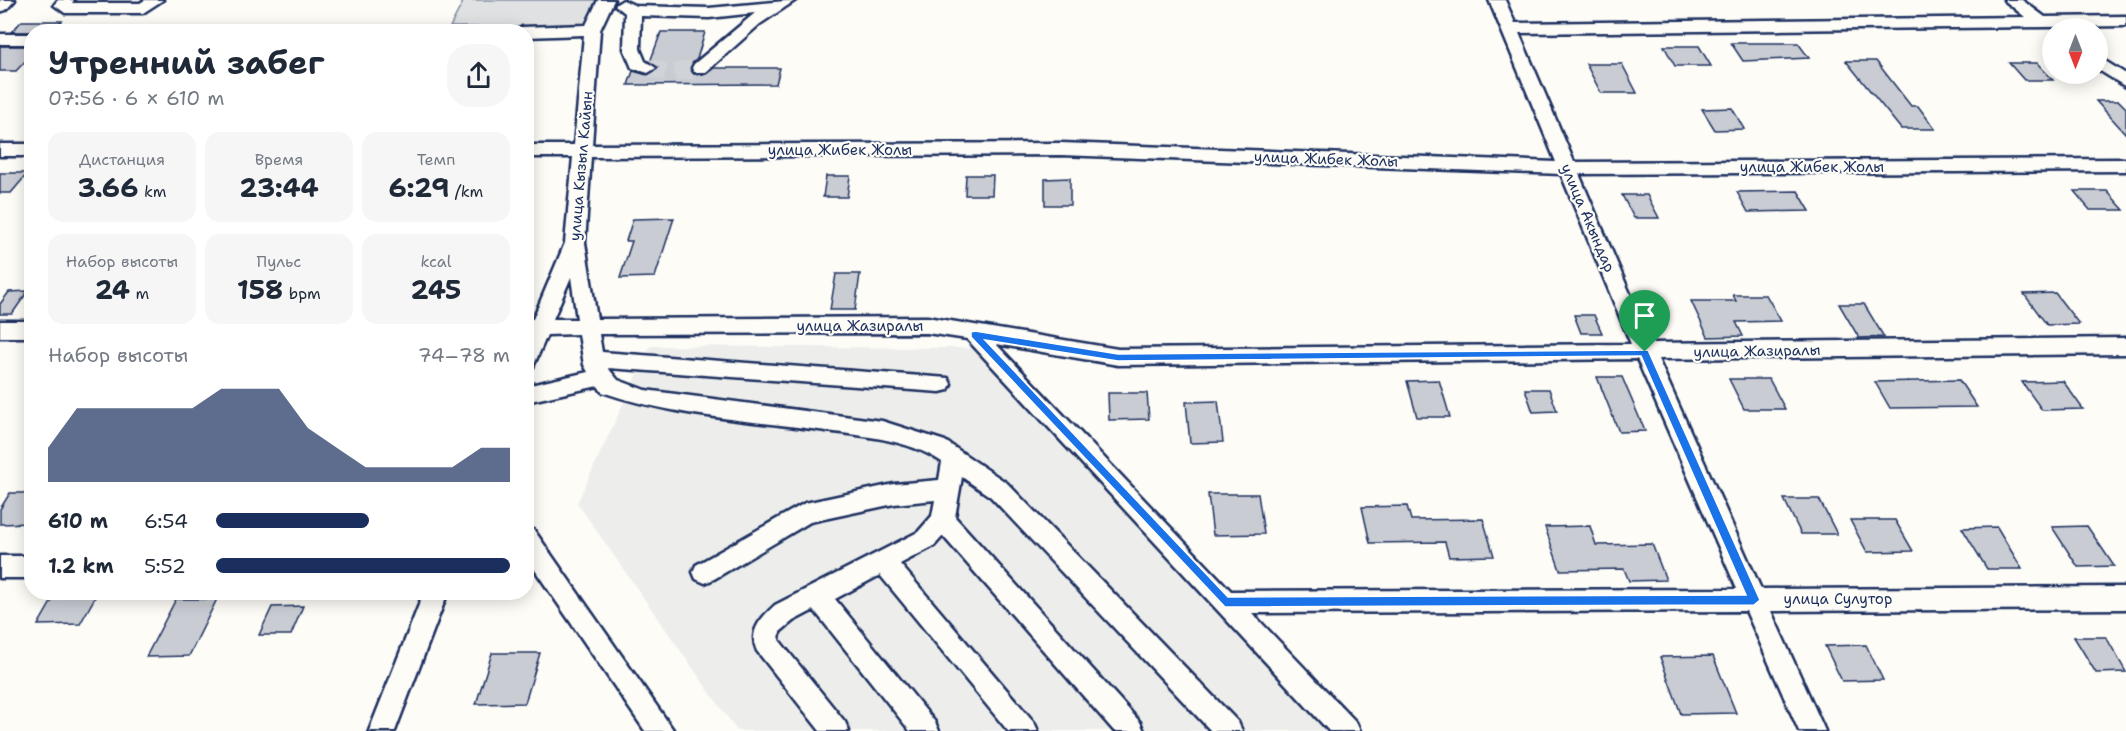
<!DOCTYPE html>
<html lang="ru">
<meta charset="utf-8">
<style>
:root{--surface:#fff;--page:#f6f6f7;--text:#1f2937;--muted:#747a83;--accent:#1b2f5e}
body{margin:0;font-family:"Shantell Sans",sans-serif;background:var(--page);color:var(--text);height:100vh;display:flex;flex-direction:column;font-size:22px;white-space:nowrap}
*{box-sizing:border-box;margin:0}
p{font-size:20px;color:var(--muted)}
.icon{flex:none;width:33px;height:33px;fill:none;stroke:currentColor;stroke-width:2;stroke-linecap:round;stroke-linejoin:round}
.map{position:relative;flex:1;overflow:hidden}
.panel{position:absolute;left:24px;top:24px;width:510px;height:576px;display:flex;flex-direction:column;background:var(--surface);border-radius:24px;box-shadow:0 3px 15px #0003}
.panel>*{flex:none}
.needle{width:39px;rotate:180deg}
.buttons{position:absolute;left:2042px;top:18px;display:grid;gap:12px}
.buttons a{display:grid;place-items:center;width:66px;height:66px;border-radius:50%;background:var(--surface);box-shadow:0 3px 15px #0003;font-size:30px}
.pin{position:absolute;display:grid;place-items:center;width:51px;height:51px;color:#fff;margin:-62px -26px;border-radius:50% 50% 50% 0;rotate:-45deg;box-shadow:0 0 6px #0007}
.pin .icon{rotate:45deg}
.round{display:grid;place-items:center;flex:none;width:63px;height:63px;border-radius:24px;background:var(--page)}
.overview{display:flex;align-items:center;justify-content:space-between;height:102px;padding:0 24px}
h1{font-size:33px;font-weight:700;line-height:45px}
.stats{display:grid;grid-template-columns:repeat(3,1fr);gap:9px;height:102px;padding:6px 24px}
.stats div{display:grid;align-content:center;border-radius:15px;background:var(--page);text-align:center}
.stats b{font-size:26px;font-weight:700}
.stats small{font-size:16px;font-weight:400}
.stats p{font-size:16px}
.chart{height:168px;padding:12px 24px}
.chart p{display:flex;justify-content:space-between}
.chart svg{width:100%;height:108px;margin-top:6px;fill:var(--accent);opacity:.7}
ul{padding:0 24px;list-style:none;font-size:20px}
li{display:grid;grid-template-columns:96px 72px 1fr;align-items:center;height:45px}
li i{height:15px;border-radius:8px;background:var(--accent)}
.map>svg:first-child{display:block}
.built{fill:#edeeec}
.green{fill:#e0e1e3;stroke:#7e88a0;stroke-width:1.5}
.building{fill:#c9ccd3;stroke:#1b2f5e;stroke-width:1.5}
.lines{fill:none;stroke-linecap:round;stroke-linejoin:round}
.minor-tunnel{stroke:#d0d3d8;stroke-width:18;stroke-dasharray:18 9;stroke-linecap:butt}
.minor-casing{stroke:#1b2f5e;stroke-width:5}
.minor{fill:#fdfcf7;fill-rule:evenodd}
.route{fill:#1a73e8;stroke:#fff;stroke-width:1.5;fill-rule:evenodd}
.labels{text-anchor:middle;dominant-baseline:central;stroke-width:4.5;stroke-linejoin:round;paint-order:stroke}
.street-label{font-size:15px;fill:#1b2f5e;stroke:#fdfcf7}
</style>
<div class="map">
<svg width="2126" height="731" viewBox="0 0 2126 731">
<rect width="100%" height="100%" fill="#fdfcf7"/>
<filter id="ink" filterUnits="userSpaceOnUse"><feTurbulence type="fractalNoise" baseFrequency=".0167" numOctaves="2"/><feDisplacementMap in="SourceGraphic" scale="12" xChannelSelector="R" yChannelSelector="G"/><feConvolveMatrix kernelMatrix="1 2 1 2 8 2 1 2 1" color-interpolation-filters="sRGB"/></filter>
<g filter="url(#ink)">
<path class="built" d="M 650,346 L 975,348 L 1327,731 L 737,731 L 577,503 Z"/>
<path class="green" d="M 464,0 L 597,0 L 587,27 L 450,27 Z"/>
<path class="building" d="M 22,21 L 62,21 L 52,32 L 11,32 Z
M 661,32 L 705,32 L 697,59 L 690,67 L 694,74 L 706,74 L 714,68 L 780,68 L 776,84 L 628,85 L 633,71 L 647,75 L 658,69 L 650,62 Z
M 1731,43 L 1798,43 L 1809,58 L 1743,61 Z
M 0,46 L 32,46 L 32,54 L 16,71 L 0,71 Z
M 1664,46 L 1699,46 L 1711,66 L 1675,66 Z
M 1846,61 L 1876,61 L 1911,106 L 1918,106 L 1935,129 L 1901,129 Z
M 2009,63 L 2037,63 L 2053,80 L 2024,80 Z
M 1586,64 L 1622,64 L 1637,93 L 1601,93 Z
M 2096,101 L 2119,101 L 2126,108 L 2126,134 Z
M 1732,108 L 1744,129 L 1715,130 L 1702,109 Z
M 0,173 L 28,173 L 11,193 L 0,193 Z
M 966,175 L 993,175 L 992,195 L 965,195 Z
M 826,176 L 850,176 L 847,197 L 823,197 Z
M 1070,178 L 1070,205 L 1045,205 L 1045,179 Z
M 1798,191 L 1810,211 L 1748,212 L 1737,192 Z
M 2074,191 L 2107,191 L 2124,210 L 2090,210 Z
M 1622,195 L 1647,195 L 1659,218 L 1634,218 Z
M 674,218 L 655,277 L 620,278 L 632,241 L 626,241 L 633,219 Z
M 836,274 L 860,274 L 855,310 L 830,310 Z
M 28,291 L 12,314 L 0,314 L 0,304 L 9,292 Z
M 2055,293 L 2079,324 L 2047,325 L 2024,294 Z
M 1733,295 L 1766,295 L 1781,321 L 1736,322 L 1743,336 L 1708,337 L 1691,301 L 1736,301 Z
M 1839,304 L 1864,304 L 1884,337 L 1859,338 Z
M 1574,315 L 1594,315 L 1602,333 L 1581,333 Z
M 1597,377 L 1622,377 L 1645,431 L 1619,432 Z
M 1729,379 L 1769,379 L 1785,409 L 1744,409 Z
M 1439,380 L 1450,417 L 1417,417 L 1407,381 Z
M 1959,380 L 1977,407 L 1890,408 L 1875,382 Z
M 2063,381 L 2083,409 L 2042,410 L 2022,382 Z
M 1525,389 L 1549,389 L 1557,411 L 1533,412 Z
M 1108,393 L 1147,393 L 1149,419 L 1109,420 Z
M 1218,401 L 1223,442 L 1190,443 L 1186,402 Z
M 10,493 L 32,493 L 32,523 L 0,524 L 0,509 Z
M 1208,494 L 1258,494 L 1264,534 L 1213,535 Z
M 1784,499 L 1819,499 L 1837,534 L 1801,534 Z
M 1407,506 L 1411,520 L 1483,519 L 1494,556 L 1449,557 L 1445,542 L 1370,543 L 1362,507 Z
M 1850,520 L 1895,520 L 1913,551 L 1867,552 Z
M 1590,526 L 1596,545 L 1652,544 L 1666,580 L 1629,581 L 1624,569 L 1560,570 L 1545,527 Z
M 2087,526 L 2114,566 L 2078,567 L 2052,527 Z
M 1997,527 L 2022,569 L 1987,569 L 1962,528 Z
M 57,592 L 98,592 L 80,624 L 38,625 Z
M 176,599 L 217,599 L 189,656 L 146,657 Z
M 303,606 L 291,635 L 259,635 L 272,607 Z
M 2074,637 L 2106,637 L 2126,672 L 2096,673 Z
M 1866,645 L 1883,680 L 1842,681 L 1825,646 Z
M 492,653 L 540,653 L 525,703 L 476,704 Z
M 1713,656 L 1736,713 L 1681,714 L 1660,657 Z"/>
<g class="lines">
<path class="minor-tunnel" d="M 648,68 L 671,73 L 700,68"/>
<g class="minor-casing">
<path id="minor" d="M 0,0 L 15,0 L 6,10 L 0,12 Z
M 58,0 L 74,0 L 72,3 L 140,3 L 145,0 L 163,0 L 143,13 L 65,13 L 54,5 Z
M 598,0 L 614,0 L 600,30 L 592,145 L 1061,143 L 1556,162 L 1489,0 L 1505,0 L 1515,23 L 2025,17 L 2004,0 L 2022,0 L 2045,17 L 2126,16 L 2126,26 L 1519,33 L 1574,162 L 2126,159 L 2126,171 L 1579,174 L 1651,343 L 2126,338 L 2126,354 L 1658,359 L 1761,589 L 2126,587 L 2126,609 L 1771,611 L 1825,731 L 1799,731 L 1746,611 L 1252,613 L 1356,722 L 1360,731 L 1329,731 L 967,339 L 927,333 L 599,334 L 602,352 L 948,378 L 951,384 L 948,390 L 940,392 L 608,368 L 618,380 L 645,390 L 882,421 L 945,441 L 1007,483 L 1238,722 L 1242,731 L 1211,731 L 991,497 L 962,477 L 955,517 L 1140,722 L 1144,731 L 1114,731 L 943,536 L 934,546 L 900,564 L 1034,722 L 1038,731 L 1008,731 L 880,575 L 835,599 L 935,722 L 939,731 L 910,731 L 814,610 L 793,621 L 780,632 L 779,640 L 845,722 L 849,731 L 820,731 L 757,651 C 748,631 761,618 775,605 L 918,532 L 932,516 L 935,500 L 894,504 L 810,522 L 714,579 L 705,583 L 696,579 L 693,572 L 696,565 L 805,503 L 894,484 L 939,480 L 942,462 C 907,438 860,436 819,430 C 747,420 671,416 602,392 L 598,386 L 526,402 L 526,386 L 588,372 L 584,365 L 579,334 L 547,335 L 533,367 L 526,369 L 526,319 L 533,319 L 565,243 L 573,157 L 526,157 L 526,145 L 574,145 L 584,35 L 526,37 L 526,32 L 514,32 L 522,27 L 586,25 ZM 1061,155 L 1561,174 L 1631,344 L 1118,349 L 927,317 L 597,319 L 585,243 L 591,157 ZM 571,277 L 577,319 L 553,319 ZM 996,344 L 1118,365 L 1637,359 L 1737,589 L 1231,591 Z
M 623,0 L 636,6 L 709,8 L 796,0 L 760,24 L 706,72 L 694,72 L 692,68 L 694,64 L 755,13 L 709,18 L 641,16 L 640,49 L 645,61 L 656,68 L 648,73 L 632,68 L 624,49 L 625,13 L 615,5 Z
M 0,34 L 32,34 L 32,44 L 0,44 Z
M 2097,56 L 2126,74 L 2126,87 L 2097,69 Z
M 0,144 L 32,144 L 32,156 L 0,156 Z
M 0,321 L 32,321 L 32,337 L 0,337 Z
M 526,527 L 534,530 L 674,731 L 645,731 L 526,557 Z
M 0,556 L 32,556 L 32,578 L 0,578 Z
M 424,592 L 448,592 L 395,731 L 369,731 Z"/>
</g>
<use href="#minor" class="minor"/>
</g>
</g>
<path class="route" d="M 975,331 L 1118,354 L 1648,350 L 1760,600 L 1754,605 L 1225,607 L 971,337 L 971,332 ZM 985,340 L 1118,361 L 1641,356 L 1746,595 L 1228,597 Z"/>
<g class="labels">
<g class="street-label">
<text x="840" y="150">улица Жибек Жолы</text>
<text transform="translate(1326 159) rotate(2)">улица Жибек Жолы</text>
<text transform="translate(581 166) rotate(-85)">улица Кызыл Кайын</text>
<text x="1812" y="167">улица Жибек Жолы</text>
<text transform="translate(1588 218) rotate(67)">улица Акындар</text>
<text x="860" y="326">улица Жазиралы</text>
<text transform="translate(1757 351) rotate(-1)">улица Жазиралы</text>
<text x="1838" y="599">улица Сулутор</text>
</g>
</g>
</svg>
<div class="buttons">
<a><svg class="needle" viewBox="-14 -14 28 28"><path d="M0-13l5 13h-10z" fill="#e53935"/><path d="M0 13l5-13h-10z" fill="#747a83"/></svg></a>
</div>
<div class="pin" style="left:1645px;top:352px;background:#1e9e55"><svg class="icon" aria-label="arrive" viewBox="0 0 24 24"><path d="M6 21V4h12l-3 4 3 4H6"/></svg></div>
<section class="panel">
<div class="overview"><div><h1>Утренний забег</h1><p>07:56 · 6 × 610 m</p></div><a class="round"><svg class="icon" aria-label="share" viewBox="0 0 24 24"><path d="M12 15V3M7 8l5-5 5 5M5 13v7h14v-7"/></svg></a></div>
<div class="stats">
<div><p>Дистанция</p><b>3.66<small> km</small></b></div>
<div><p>Время</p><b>23:44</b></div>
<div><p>Темп</p><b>6:29<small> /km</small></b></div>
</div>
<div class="stats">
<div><p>Набор высоты</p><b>24<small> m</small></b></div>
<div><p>Пульс</p><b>158<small> bpm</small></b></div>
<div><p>kcal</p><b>245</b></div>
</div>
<div class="chart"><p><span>Набор высоты</span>74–78 m</p>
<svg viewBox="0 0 160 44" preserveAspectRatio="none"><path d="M0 44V30L10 14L20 14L30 14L40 14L50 14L60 6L70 6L80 6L90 22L100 30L110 38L120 38L130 38L140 38L150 30L160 30V44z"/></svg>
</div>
<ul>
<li><b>610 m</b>6:54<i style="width:52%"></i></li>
<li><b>1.2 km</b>5:52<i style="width:100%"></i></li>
</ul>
</section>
</div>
